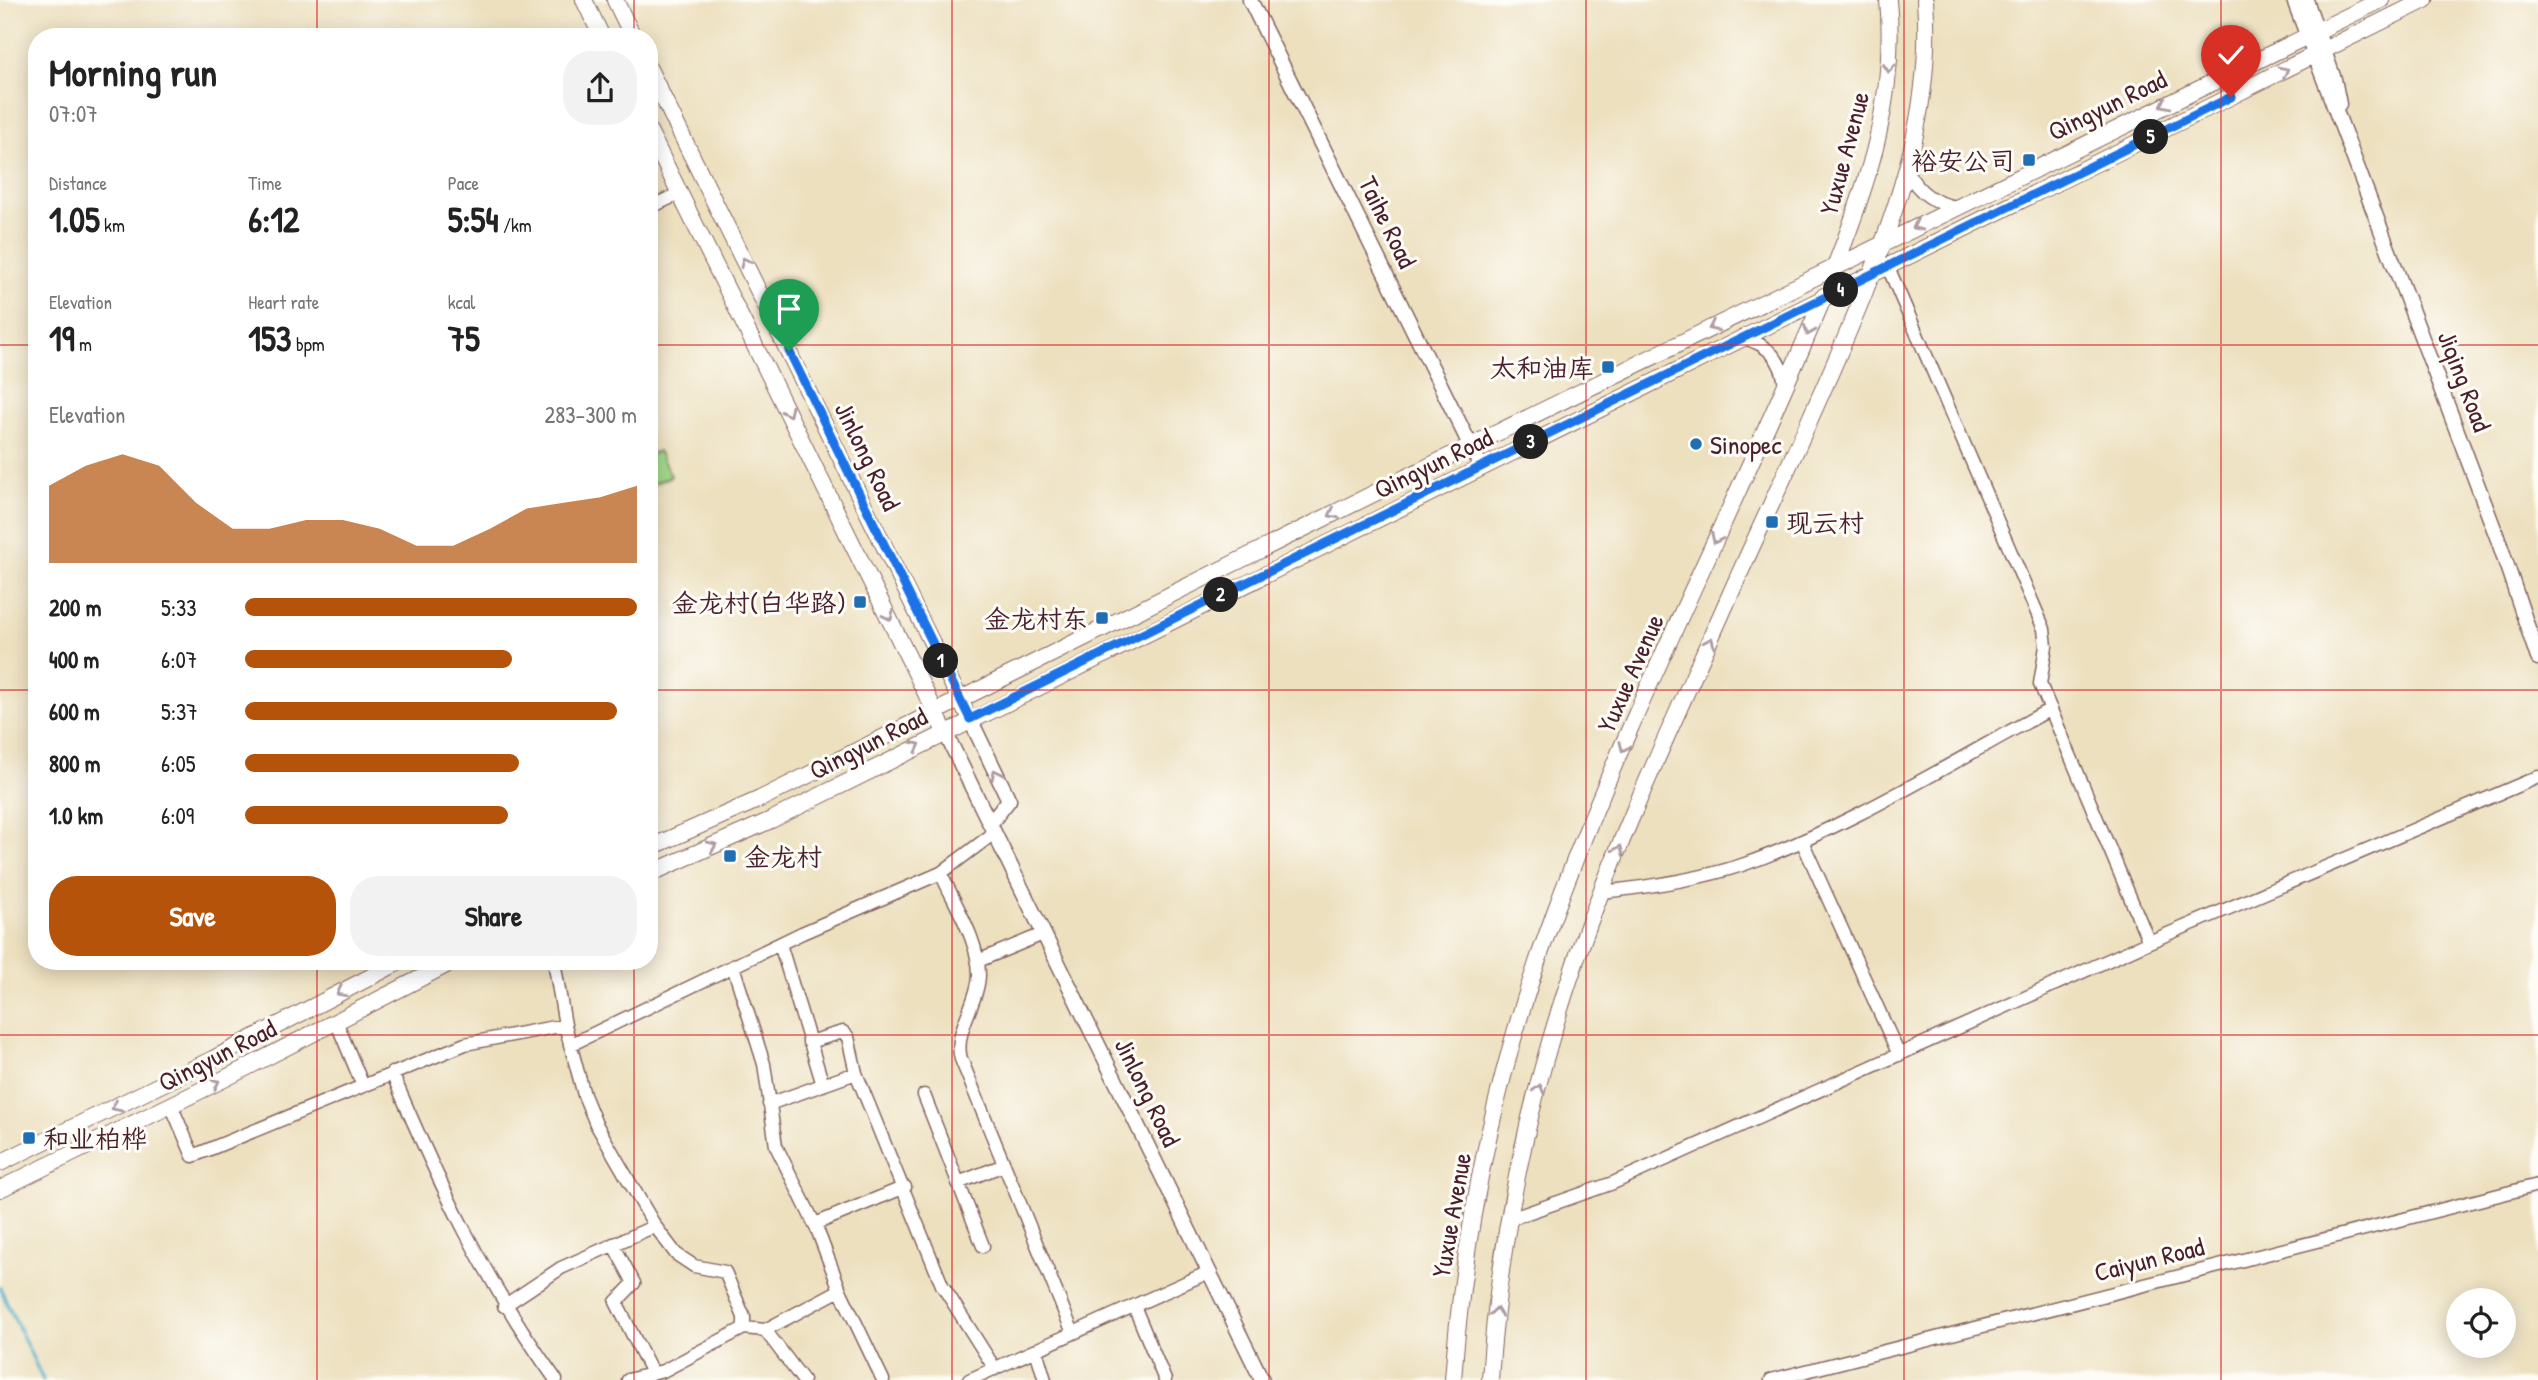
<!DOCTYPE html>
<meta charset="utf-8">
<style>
:root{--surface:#fff;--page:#f2f2f2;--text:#222;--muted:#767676;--accent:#b45309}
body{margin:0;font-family:"Patrick Hand","LXGW WenKai TC",sans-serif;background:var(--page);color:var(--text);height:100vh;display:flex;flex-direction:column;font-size:26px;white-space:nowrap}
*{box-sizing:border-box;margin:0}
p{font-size:23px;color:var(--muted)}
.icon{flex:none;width:38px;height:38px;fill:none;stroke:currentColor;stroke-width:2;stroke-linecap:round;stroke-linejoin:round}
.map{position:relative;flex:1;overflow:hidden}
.drawer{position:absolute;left:28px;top:28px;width:630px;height:942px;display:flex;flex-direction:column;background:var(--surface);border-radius:28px;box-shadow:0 4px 18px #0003}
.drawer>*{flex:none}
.fabs{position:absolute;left:2446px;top:1288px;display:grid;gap:14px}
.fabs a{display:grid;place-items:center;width:70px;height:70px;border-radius:50%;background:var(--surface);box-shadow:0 4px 18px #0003;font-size:35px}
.pin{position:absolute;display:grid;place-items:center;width:60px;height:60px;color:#fff;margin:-72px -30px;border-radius:50% 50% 50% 0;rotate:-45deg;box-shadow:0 0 7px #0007}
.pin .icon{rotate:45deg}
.km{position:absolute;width:35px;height:35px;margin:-18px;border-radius:50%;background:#222;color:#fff;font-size:19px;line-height:35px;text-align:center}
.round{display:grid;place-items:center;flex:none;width:74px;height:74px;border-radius:28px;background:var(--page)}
.head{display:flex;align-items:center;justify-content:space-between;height:119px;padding:0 21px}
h1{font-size:38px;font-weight:800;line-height:52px}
.stats{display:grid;grid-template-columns:repeat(3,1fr);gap:10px;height:119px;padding:7px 21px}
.stats div{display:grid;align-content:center}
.stats b{font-size:35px;font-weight:800}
.stats small{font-size:19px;font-weight:400}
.stats p{font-size:19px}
.chart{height:196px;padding:14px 21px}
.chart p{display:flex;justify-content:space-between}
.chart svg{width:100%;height:126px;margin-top:7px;fill:var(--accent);opacity:.7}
.primary-button{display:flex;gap:14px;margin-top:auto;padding:14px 21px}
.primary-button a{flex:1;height:80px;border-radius:28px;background:var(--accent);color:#fff;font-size:28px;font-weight:800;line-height:80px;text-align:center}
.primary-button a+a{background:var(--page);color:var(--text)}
ul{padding:0 21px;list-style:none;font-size:23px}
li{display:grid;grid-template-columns:112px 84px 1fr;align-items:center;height:52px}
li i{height:18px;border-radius:9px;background:var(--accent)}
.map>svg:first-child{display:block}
.green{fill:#a3d98a;stroke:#767c5a;stroke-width:2}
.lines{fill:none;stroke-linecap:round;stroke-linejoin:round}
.stream{stroke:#47acc6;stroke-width:3.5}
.minor-casing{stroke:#83635f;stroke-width:15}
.tertiary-casing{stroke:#83635f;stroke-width:17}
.secondary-casing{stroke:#83635f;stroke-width:18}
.minor{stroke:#fff;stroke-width:12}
.tertiary{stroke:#fff;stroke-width:14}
.secondary{stroke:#fff;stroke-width:16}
.oneway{stroke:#ae9aa0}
.route-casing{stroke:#fff;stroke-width:14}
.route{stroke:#1a73e8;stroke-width:9}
.grid{fill:none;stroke:#d62828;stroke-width:2;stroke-opacity:0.55}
.poi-dot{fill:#1f6fb2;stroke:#fdfcf7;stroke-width:2.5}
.labels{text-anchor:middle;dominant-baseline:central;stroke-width:6;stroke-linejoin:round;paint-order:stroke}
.street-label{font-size:26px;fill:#4a1f2b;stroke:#fdfcf7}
.poi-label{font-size:26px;fill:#4a1f2b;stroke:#fdfcf7;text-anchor:end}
</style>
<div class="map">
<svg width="2538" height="1380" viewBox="0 0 2538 1380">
<rect width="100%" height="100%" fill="#fdfcf7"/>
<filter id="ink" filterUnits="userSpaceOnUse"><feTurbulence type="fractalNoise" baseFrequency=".0143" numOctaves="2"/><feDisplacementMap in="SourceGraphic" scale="14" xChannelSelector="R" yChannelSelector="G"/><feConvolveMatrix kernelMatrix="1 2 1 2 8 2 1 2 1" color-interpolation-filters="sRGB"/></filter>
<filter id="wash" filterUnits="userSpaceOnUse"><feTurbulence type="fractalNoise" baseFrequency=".00686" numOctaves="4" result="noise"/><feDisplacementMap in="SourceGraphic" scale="28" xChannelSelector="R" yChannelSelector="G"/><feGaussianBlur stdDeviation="1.57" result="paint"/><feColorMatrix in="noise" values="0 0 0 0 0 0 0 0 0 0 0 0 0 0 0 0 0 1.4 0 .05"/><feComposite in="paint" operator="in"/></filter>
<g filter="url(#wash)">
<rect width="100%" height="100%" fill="#ede0bf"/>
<path class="green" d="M 658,451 L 671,476 L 649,486 L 649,455 Z"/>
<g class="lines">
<path class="stream" d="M 0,1288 L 43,1380"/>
</g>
</g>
<g filter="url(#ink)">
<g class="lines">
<g class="minor-casing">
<path id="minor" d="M 1908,173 C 1919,193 1935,204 1957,207
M 649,208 L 680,193
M 1888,267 L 2044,629 L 2046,646 L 2040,684 L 2149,942
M 1743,338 C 1768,344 1783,361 1785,386
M 1802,841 L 1899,1055
M 941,873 C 954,903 979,941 979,975 C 978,1004 953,1031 961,1059 L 1073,1333
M 1601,892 C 1649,887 1697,880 1742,865 C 1846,829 1953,761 2051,709
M 780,944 L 823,1085
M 554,961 L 565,1025 L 584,1095 L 596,1124 L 655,1226 L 676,1254 L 694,1266 L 725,1272 L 744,1317 L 744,1328
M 978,961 L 1043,934
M 733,966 L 764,1064 L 776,1146 L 817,1229 L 840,1290 L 883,1380
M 336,1021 L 363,1086
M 809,1042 L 843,1032 L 848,1037 L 856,1073
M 570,1045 L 802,933 L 941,873 L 994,833
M 392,1073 C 440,1186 484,1280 556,1380
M 924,1095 L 983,1246
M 769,1104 L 856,1073 L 942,1285 L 995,1369
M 171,1105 L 193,1156 L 465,1044 L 565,1025
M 958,1183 L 1004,1165
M 1510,1219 L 1613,1183 L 2149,942 L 2538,777
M 815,1224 L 905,1187
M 613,1244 L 634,1283 L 616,1302 L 652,1373
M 504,1306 L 561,1268 L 655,1226
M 1134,1306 L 1165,1380
M 765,1330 L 803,1380
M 1036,1350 L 1045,1380
M 628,1380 L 663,1371 L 744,1328 L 765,1330 L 840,1290
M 969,1380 L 1209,1272
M 1771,1380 L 2538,1185"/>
</g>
<g class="tertiary-casing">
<path id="tertiary" d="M 1250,0 L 1481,467
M 2294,0 L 2499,542 L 2538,658
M 2306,0 L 2334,79 L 2339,104
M 970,719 L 1009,800 L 990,824
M 945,732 L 1262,1380"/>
</g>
<g class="secondary-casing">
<path id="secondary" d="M 584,0 L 602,37
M 615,0 L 633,37
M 649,69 L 964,708
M 649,131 L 945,732
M 1834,269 C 1869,181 1897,96 1888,0
M 649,848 L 760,799 L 1403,479 L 2381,0
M 649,874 L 771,820 L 2425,0
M 0,1163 L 213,1059 L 401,961
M 0,1189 L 224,1079 L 454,961
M 1453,1380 C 1464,1222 1499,1061 1555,912 C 1633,702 1738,503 1824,296
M 1490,1380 C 1499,1237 1530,1093 1577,957 C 1621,831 1680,708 1734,586 C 1778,488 1825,391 1865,291 C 1902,196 1933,104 1925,0"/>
</g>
<use href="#minor" class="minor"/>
<use href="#tertiary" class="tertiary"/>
<use href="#secondary" class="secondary"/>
</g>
<defs><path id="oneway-chevron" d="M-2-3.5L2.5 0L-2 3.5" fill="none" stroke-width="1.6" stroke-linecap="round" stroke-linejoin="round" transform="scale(1.75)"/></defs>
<g class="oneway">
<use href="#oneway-chevron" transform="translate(1889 68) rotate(94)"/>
<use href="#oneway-chevron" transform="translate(2284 71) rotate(-27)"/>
<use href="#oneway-chevron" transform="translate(2165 104) rotate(154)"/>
<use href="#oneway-chevron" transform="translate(1917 226) rotate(154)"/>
<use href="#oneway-chevron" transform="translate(745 262) rotate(-116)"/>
<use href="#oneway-chevron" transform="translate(1713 327) rotate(154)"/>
<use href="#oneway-chevron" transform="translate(1809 331) rotate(112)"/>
<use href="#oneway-chevron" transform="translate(788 412) rotate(64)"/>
<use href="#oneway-chevron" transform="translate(1333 514) rotate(154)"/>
<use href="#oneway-chevron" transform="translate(1716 539) rotate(115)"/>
<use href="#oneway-chevron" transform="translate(889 616) rotate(64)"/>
<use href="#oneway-chevron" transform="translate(1710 642) rotate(-66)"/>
<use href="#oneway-chevron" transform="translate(916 746) rotate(-27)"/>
<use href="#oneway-chevron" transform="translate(1624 747) rotate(114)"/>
<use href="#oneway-chevron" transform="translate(996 774) rotate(-116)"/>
<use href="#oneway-chevron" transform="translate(712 846) rotate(-24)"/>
<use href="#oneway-chevron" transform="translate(1619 850) rotate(-67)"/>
<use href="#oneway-chevron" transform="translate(341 992) rotate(152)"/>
<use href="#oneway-chevron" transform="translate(215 1083) rotate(-26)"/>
<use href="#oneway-chevron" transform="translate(1539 1089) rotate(-76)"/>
<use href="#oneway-chevron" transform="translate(116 1107) rotate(154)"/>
<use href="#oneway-chevron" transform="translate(1496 1312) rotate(-83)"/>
</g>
</g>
<g class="lines" filter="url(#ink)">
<g class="route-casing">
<path id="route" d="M 789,351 L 970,719 L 2231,97"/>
</g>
<use href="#route" class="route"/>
</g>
<path class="grid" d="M 317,0 L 317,37M 634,0 L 634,37M 952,0 L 952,1380M 1269,0 L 1269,1380M 1586,0 L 1586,1380M 1904,0 L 1904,1380M 2221,0 L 2221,1380M 0,345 L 37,345M 649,345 L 2538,345M 0,690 L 37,690M 649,690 L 2538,690M 317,961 L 317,1380M 634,961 L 634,1380M 0,1035 L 2538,1035"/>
<g class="poi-dot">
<rect x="2022" y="153" width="14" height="14" rx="3.5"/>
<rect x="1601" y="360" width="14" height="14" rx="3.5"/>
<circle cx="1696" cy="444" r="7"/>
<rect x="1765" y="515" width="14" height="14" rx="3.5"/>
<rect x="853" y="595" width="14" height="14" rx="3.5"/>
<rect x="1095" y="611" width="14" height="14" rx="3.5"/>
<rect x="723" y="849" width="14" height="14" rx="3.5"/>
<rect x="22" y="1131" width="14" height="14" rx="3.5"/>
</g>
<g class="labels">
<g class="street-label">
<text transform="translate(2107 105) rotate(-26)">Qingyun Road</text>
<text transform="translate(1844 153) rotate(-75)">Yuxue Avenue</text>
<text transform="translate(1388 222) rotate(64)">Taihe Road</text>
<text transform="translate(2465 381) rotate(69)">Jiqing Road</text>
<text transform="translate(868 456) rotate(64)">Jinlong Road</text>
<text transform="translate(1433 463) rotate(-26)">Qingyun Road</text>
<text transform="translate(1630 673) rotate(-66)">Yuxue Avenue</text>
<text transform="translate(868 743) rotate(-27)">Qingyun Road</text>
<text transform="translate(217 1055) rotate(-27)">Qingyun Road</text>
<text transform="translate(1148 1092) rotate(64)">Jinlong Road</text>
<text transform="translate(1451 1215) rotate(-80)">Yuxue Avenue</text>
<text transform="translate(2149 1259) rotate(-14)">Caiyun Road</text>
</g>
<g class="poi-label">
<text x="2015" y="160">裕安公司</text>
<text x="1594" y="367">太和油库</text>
<text x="1710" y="444" text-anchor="start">Sinopec</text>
<text x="1786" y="522" text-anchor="start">现云村</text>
<text x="846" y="602">金龙村(白华路)</text>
<text x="1088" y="618">金龙村东</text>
<text x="744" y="856" text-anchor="start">金龙村</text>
<text x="43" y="1138" text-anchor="start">和业柏桦</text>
</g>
</g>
</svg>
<div class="fabs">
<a><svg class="icon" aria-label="locate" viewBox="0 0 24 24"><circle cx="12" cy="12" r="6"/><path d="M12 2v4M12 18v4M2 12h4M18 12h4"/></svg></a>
</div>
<div class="pin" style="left:789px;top:351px;background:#1e9e55"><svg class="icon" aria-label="arrive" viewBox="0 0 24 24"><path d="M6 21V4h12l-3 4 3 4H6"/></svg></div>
<div class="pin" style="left:2231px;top:97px;background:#d93025"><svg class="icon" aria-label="check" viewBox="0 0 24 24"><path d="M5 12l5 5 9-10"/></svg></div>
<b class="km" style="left:941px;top:661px">1</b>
<b class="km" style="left:1221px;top:595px">2</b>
<b class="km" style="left:1531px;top:442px">3</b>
<b class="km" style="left:1841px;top:290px">4</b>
<b class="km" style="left:2151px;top:137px">5</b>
<section class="drawer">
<div class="head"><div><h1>Morning run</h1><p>07:07</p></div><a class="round"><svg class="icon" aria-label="share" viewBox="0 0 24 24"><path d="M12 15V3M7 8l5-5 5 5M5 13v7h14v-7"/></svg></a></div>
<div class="stats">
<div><p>Distance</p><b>1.05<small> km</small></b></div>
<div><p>Time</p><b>6:12</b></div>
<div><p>Pace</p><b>5:54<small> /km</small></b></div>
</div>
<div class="stats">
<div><p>Elevation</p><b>19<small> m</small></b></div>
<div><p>Heart rate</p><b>153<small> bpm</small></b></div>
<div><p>kcal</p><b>75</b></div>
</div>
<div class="chart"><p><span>Elevation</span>283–300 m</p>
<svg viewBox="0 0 160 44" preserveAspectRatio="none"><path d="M0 44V17L10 10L20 6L30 10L40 23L50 32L60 32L70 29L80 29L90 32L100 38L110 38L120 32L130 25L140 23L150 21L160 17V44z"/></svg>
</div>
<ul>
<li><b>200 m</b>5:33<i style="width:100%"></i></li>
<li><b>400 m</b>6:07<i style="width:68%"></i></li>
<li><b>600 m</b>5:37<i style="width:95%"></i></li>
<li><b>800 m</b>6:05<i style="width:70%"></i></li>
<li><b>1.0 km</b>6:09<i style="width:67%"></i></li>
</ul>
<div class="primary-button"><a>Save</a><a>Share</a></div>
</section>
</div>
